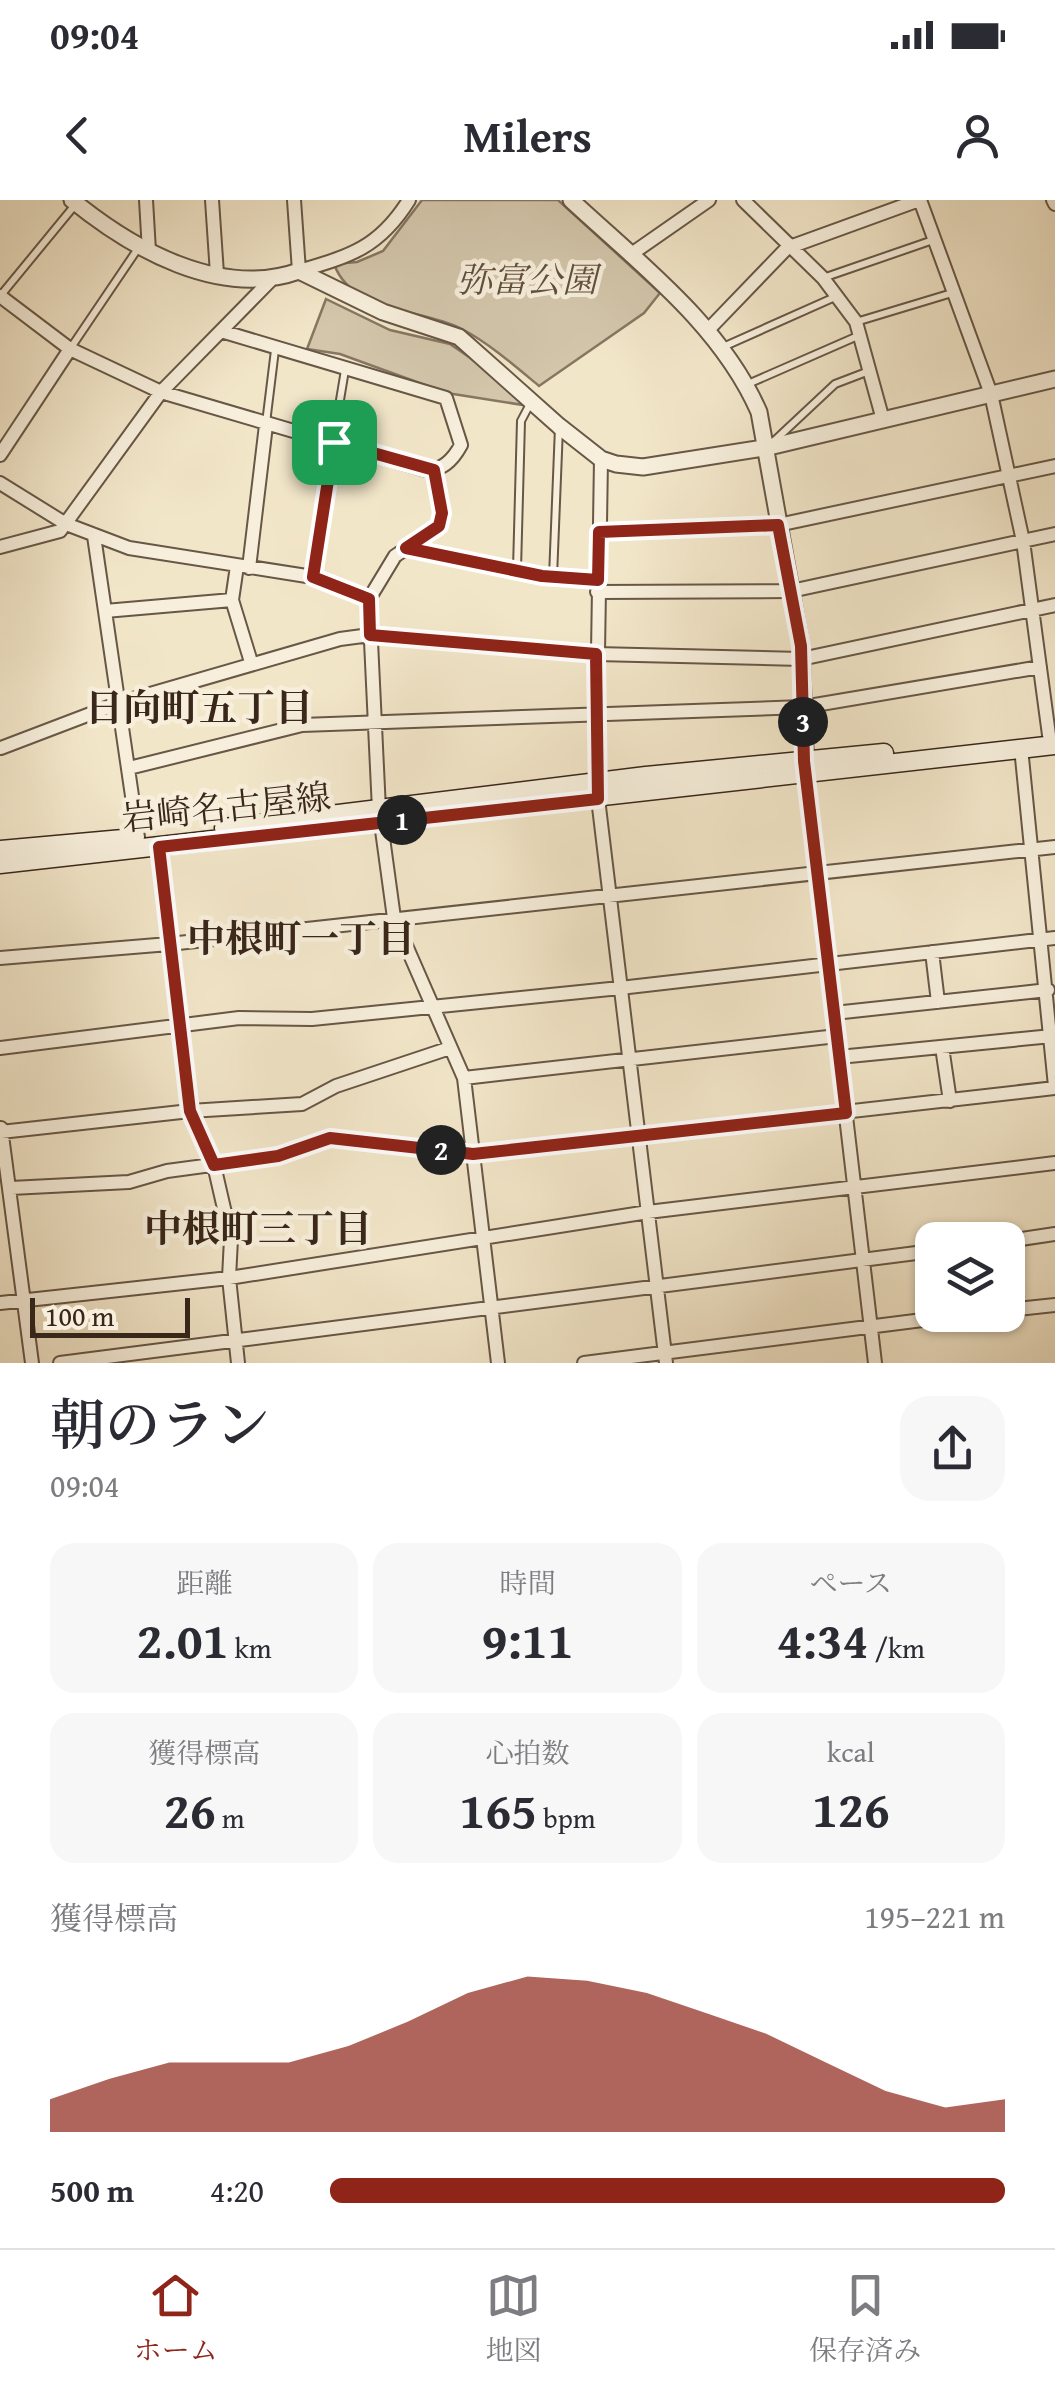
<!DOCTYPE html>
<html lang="ja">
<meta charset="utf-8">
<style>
:root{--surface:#fff;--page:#f7f7f7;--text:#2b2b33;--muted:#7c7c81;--line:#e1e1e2;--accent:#8f2418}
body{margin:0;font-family:"Gentium Book Plus","Noto Serif JP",serif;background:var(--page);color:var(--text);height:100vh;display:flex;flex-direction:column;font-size:38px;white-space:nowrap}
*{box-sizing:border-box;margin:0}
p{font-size:32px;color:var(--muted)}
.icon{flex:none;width:55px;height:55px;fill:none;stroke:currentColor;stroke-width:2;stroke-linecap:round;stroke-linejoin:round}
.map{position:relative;height:1163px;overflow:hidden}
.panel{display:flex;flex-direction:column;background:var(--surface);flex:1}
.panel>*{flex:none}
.controls{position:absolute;left:915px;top:1022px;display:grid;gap:20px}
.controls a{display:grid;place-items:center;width:110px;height:110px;border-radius:20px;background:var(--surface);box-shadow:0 2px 8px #0004;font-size:50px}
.scale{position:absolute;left:30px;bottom:25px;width:160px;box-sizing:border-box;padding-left:10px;border:5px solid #39271a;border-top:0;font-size:28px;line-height:35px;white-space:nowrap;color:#39271a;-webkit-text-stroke:8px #f7efdc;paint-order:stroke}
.pin{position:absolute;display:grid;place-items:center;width:85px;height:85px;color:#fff;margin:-42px;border-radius:20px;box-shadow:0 5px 15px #0006}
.km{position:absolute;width:50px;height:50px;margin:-25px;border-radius:50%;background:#222;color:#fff;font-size:28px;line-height:50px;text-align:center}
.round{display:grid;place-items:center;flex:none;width:105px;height:105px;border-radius:30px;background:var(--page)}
.summary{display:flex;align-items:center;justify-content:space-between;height:170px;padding:0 50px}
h1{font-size:55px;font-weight:600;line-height:75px}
.stats{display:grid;grid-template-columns:repeat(3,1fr);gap:15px;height:170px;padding:10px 50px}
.stats div{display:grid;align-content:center;border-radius:25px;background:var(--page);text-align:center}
.stats b{font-size:50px;font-weight:600}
.stats small{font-size:28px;font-weight:400}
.stats p{font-size:28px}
.chart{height:280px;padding:20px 50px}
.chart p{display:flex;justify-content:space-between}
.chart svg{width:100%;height:180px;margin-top:10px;fill:var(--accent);opacity:.7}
ul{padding:0 50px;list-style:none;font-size:32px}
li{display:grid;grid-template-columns:160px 120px 1fr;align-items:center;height:75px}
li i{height:25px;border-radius:12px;background:var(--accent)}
.status{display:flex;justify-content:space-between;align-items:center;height:70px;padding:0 50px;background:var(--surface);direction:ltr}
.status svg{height:28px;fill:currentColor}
header{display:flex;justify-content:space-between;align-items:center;height:130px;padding:0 50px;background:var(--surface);font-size:45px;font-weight:600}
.tabs{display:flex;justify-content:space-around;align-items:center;height:140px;border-top:2px solid var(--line);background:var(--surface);font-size:28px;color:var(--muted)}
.tabs a{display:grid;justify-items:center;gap:5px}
.tabs .active{color:var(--accent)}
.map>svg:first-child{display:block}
.green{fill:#d3c6ab;stroke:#867662;stroke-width:2.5}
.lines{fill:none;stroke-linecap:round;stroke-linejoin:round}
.service-casing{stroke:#675746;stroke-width:10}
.minor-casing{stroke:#675746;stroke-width:16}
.tertiary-casing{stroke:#675746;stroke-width:19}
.secondary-casing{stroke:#39271a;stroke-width:21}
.service{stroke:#f7efdc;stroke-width:6}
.minor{stroke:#f7efdc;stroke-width:12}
.tertiary{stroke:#f7efdc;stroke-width:15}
.secondary{stroke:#f7efdc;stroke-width:18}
.route-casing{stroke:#fff;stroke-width:20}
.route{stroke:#8f2418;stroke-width:12}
.labels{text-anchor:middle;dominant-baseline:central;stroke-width:9;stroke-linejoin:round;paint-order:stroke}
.park-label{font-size:35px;font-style:italic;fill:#604f3e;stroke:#f7efdc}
.street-label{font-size:35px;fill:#39271a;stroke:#f7efdc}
.neighbourhood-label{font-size:38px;font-weight:bold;fill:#39271a;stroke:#f7efdc}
</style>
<div class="status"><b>09:04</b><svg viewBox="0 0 49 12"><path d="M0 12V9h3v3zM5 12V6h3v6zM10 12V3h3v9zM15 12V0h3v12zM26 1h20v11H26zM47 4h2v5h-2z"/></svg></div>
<header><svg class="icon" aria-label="back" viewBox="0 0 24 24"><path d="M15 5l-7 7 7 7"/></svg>Milers<svg class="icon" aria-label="person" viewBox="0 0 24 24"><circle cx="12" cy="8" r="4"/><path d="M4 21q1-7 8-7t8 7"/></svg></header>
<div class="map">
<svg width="1055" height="1163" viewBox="0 0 1055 1163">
<rect width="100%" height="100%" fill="#f2e6c9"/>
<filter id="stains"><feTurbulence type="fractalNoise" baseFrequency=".002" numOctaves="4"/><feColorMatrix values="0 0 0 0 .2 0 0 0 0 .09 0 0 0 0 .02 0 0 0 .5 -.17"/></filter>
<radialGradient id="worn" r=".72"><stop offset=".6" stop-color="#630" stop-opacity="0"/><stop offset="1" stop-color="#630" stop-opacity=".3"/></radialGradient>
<path class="green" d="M 422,0 L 558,0 L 660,93 L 644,113 L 539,186 C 515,166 490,144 462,129 C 422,108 352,114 334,64 L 357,62 L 383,51 Z
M 326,99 L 390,130 L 450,144 L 526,196 L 523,205 L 447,193 L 340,154 L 307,149 Z"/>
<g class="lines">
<g class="service-casing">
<path id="service" d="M 823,78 L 933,40
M 1,95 L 75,5
M 856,122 L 952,93
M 723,147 L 835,97
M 70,149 L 139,47
M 748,184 L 860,135
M 266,223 L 275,150
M 333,242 L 345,170
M 772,243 L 835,184 L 869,171
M 517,369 L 521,221 L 530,204
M 553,377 L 559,227"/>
</g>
<g class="minor-casing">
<path id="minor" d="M 146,0 L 149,51
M 212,0 L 217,74
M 294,0 L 299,71 C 350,56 379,48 409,0
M 743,0 L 823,78 L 856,122 L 883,220
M 920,0 L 991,194 L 1023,341 L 1049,535
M 1053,0 L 1055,4
M 630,55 L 709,0
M 0,96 L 70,149 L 161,192 L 426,270 C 443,271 454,258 461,245 L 446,198 L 221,131
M 708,130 L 787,48 L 919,0
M 0,255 L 70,149
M 601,259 L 596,582 L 666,1163
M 0,283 L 66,324 L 129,348 L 313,377 L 369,399
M 599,331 L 778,325 L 1055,266
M 94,336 L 138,637
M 0,347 L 60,331 L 161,192 L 270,81
M 406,348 L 542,376 L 598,380
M 237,366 L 232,400 L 251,462
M 249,368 L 266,225
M 313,377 L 333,242
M 597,392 L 791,391 L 1055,334
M 105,411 L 232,400
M 1,548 L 119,503 L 340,439 L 370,435 L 596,454 L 801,459 L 1055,405
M 1021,548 L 1055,886
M 129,568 L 302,525 L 803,507 L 1040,467
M 806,576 L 875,1163
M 379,610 L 369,399 L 395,356 L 439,326 L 442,313 L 435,270
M 381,623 L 394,718 L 464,878 L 498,1163
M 159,647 L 190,911 L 214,965 L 231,1039 L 229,1078 L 238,1163
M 932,752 L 938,802
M 0,758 L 169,744 L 1055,647
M 834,813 L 1048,790
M 942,847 L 950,901
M 0,848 L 239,818 L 312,819 L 620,788 L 1055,738
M 839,857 L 1052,836
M 464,878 L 837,836
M 1,928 L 32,1163
M 1,932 L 190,911 L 302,904 L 336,886 L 450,848
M 11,988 L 129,982 L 167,971 L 278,956 L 329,938 L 473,954 L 1055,888
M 1008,1041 L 1055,1034
M 0,1103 L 229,1078 L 648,1012 L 1055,963
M 1008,1110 L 1055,1105
M 60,1163 L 932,1051
M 584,1163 L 962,1115"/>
</g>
<g class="tertiary-casing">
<path id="tertiary" d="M 72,0 C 132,49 220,99 299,71 L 383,112 L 459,137 L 559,226 L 601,259 L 616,264 L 643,267 L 769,247 L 1055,179
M 571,0 C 640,64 721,125 759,212 L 801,446 L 806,573"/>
</g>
<g class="secondary-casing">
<path id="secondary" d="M 224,628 L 646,576 L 884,553
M 0,650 L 134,638
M 0,664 L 1055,545"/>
</g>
<use href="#service" class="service"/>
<use href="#minor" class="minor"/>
<use href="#tertiary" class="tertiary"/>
<use href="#secondary" class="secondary"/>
</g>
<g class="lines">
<g class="route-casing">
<path id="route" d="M 334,242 L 434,270 L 442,313 L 439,326 L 406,348 L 542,376 L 598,380 L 599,332 L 778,325 L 801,446 L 804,561 L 846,913 L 473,954 L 330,938 L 278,956 L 214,965 L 190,911 L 159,647 L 598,599 L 596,454 L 370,435 L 369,399 L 313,377 Z"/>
</g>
<use href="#route" class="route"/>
</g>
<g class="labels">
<g class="park-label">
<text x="527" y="79">弥富公園</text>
</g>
<g class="street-label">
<text transform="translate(226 607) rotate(-6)">岩崎名古屋線</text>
</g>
<g class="neighbourhood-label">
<text x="199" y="507">日向町五丁目</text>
<text x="301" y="738">中根町一丁目</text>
<text x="258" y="1028">中根町三丁目</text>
</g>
</g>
<rect width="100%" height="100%" filter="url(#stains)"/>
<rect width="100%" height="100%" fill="url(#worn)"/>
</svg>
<div class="controls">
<a><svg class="icon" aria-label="layers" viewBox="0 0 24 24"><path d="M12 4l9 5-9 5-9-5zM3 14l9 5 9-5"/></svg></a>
</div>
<div class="scale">100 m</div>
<div class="pin" style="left:334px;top:242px;background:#1e9e55"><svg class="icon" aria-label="arrive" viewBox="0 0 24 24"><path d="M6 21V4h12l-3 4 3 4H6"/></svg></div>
<b class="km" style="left:402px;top:620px">1</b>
<b class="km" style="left:441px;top:950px">2</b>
<b class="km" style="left:803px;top:522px">3</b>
</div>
<section class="panel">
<div class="summary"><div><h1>朝のラン</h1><p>09:04</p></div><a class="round"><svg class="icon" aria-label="share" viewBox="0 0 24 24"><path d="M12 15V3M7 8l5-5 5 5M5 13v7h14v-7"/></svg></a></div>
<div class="stats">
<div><p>距離</p><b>2.01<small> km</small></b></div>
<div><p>時間</p><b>9:11</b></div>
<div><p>ペース</p><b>4:34<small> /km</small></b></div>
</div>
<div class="stats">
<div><p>獲得標高</p><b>26<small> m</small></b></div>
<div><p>心拍数</p><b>165<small> bpm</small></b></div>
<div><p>kcal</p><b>126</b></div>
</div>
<div class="chart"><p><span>獲得標高</span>195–221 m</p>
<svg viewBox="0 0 160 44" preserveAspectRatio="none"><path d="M0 44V36L10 31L20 27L30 27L40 27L50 23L60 17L70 10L80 6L90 7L100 10L110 15L120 20L130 27L140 34L150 38L160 36V44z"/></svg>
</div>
<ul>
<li><b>500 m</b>4:20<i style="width:100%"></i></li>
</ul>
</section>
<nav class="tabs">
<a class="active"><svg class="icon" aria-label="home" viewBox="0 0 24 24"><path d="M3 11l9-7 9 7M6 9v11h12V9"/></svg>ホーム</a>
<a><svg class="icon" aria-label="map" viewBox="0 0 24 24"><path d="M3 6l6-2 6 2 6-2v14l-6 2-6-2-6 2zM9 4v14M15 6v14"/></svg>地図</a>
<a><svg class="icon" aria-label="saved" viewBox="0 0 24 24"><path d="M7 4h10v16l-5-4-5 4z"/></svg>保存済み</a>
</nav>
